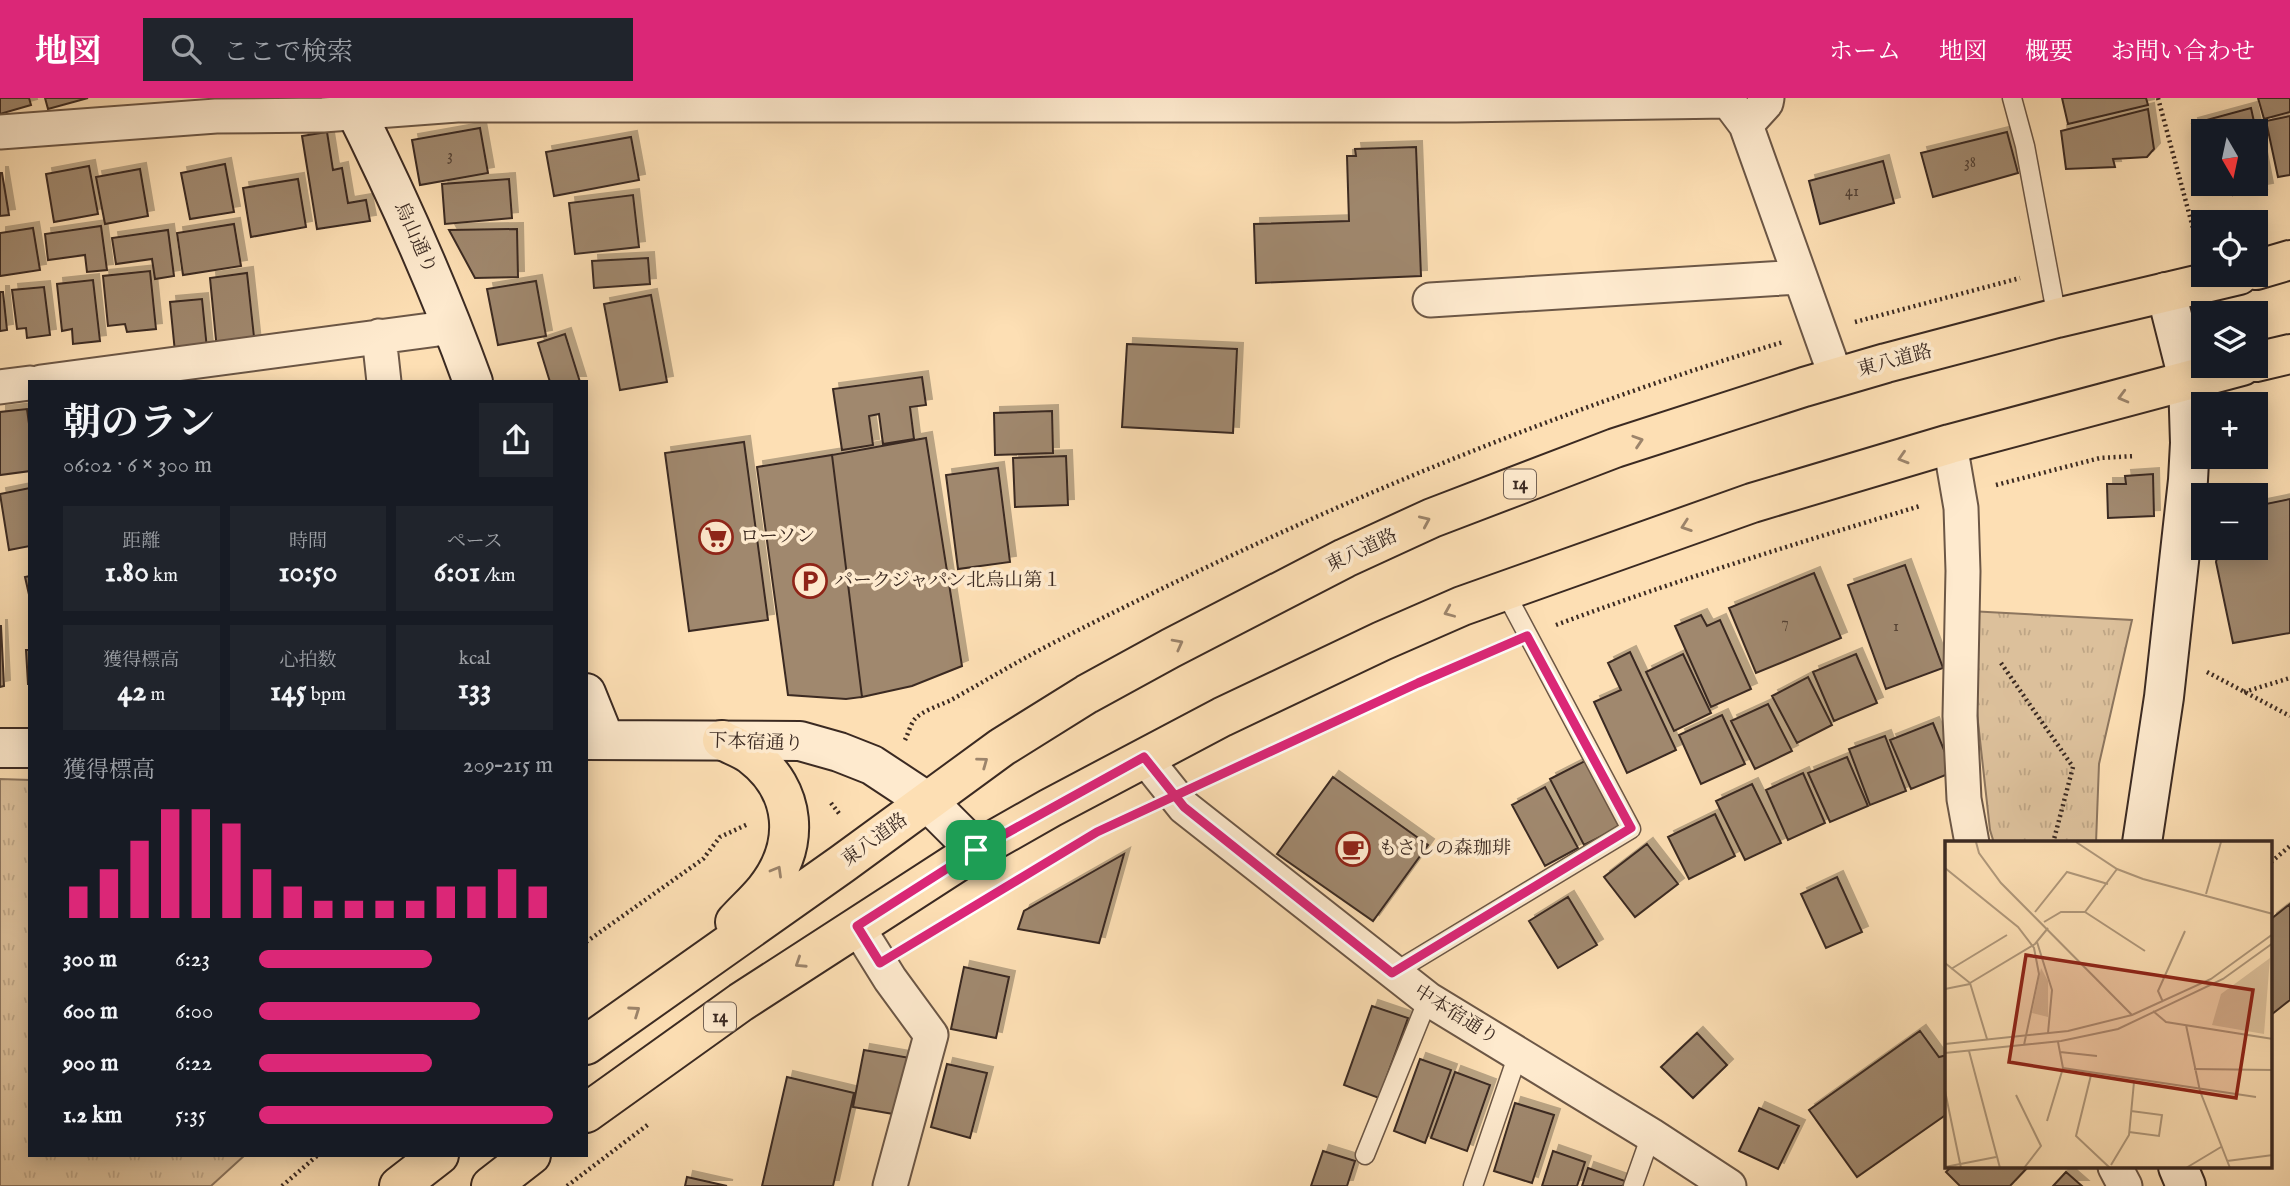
<!DOCTYPE html>
<html lang="ja">
<meta charset="utf-8">
<style>
:root{--surface:#171b24;--page:#20242c;--text:#f1f3f6;--muted:#9ea1a6;--accent:#db2777}
body{margin:0;font-family:"IM FELL English","Noto Serif JP",serif;background:var(--page);color:var(--text);height:100vh;display:flex;flex-direction:column;font-size:26px;white-space:nowrap}
*{box-sizing:border-box;margin:0}
p{font-size:23px;color:var(--muted)}
.icon{flex:none;width:38px;height:38px;fill:none;stroke:currentColor;stroke-width:2;stroke-linecap:round;stroke-linejoin:round}
.map{position:relative;flex:1;overflow:hidden}
.panel{position:absolute;left:28px;top:282px;width:560px;height:777px;display:flex;flex-direction:column;background:var(--surface);border-radius:0px;box-shadow:0 4px 18px #0003}
.panel>*{flex:none}
.needle{width:46px;rotate:171deg}
.controls{position:absolute;left:2191px;top:21px;display:grid;gap:14px}
.controls a{display:grid;place-items:center;width:77px;height:77px;border-radius:0px;background:var(--surface);box-shadow:0 4px 18px #0003;font-size:35px}
.pin{position:absolute;display:grid;place-items:center;width:60px;height:60px;color:#fff;margin:-30px;border-radius:14px;box-shadow:0 4px 10px #0006}
.round{display:grid;place-items:center;flex:none;width:74px;height:74px;border-radius:0px;background:var(--page)}
.head{display:flex;align-items:center;justify-content:space-between;height:119px;padding:0 35px}
h1{font-size:38px;font-weight:700;line-height:52px}
.stats{display:grid;grid-template-columns:repeat(3,1fr);gap:10px;height:119px;padding:7px 35px}
.stats div{display:grid;align-content:center;border-radius:0px;background:var(--page);text-align:center}
.stats b{font-size:30px;font-weight:700}
.stats small{font-size:19px;font-weight:400}
.stats p{font-size:19px}
.chart{height:196px;padding:14px 35px}
.chart p{display:flex;justify-content:space-between}
.chart svg{width:100%;height:126px;margin-top:7px;stroke:var(--accent);stroke-width:6}
ul{padding:0 35px;list-style:none;font-size:23px}
li{display:grid;grid-template-columns:112px 84px 1fr;align-items:center;height:52px}
li i{height:18px;border-radius:9px;background:var(--accent)}
header{display:flex;align-items:center;gap:42px;box-sizing:border-box;height:98px;padding:0 35px;background:var(--accent);color:#fff}
header strong{font-size:33px}
nav{display:flex;gap:38px;margin-inline-start:auto;font-size:24px}
.search{width:490px;height:63px;background:var(--page);display:flex;align-items:center;gap:18px;box-sizing:border-box;padding:0 24px;border-radius:0px;color:var(--muted);font-size:26px}
.map>svg:first-child{display:block}
.park{fill:url(#park-tufts);stroke:#8c755e;stroke-width:2}
.building{fill:#a0886e;stroke:#3b2a22;stroke-width:2;filter:url(#shadow)}
.lines{fill:none;stroke-linecap:round;stroke-linejoin:round}
.lane-casing{stroke:#6c5746;stroke-width:21}
.street-casing{stroke:#6c5746;stroke-width:37}
.secondary-casing{stroke:#3b2a22;stroke-width:42}
.primary-casing{stroke:#3b2a22;stroke-width:42}
.path{stroke:#3b2a22;stroke-width:4.5;stroke-dasharray:2 3.5;stroke-linecap:butt}
.lane{stroke:#feeace;stroke-width:18}
.street{stroke:#feeace;stroke-width:33}
.secondary{stroke:#feeace;stroke-width:38}
.primary{stroke:#fddfb4;stroke-width:38}
.oneway{stroke:#9c846b}
.route-casing{stroke:#fff;stroke-width:14}
.route{stroke:#db2777;stroke-width:9}
.labels{text-anchor:middle;dominant-baseline:central;stroke-width:7;stroke-linejoin:round;paint-order:stroke}
.number-label{font-size:16px;fill:#544235}
.shield{fill:#feeace;stroke:#766456;stroke-width:2}
.shield-label{font-size:18px;font-weight:bold;fill:#3b2a22}
.street-label{font-size:19px;fill:#3b2a22;stroke:#feeace}
.poi-label{font-size:19px;fill:#3b2a22;stroke:#feeace;text-anchor:start}
.inset-road{fill:none;stroke:#af977a;stroke-width:2}
.view{fill:#8f2418;fill-opacity:0.15;stroke:#8f2418;stroke-width:3.5}
.inset-edge{fill:none;stroke:#3b2a22;stroke-width:3.5}
</style>
<header>
<strong>地図</strong>
<div class="search"><svg class="icon" aria-label="search" viewBox="0 0 24 24"><circle cx="10" cy="10" r="6"/><path d="M15 15l6 6"/></svg>ここで検索</div>
<nav><a>ホーム</a><a>地図</a><a>概要</a><a>お問い合わせ</a></nav>
</header>
<div class="map">
<svg width="2290" height="1088" viewBox="0 0 2290 1088">
<defs>
<pattern id="park-tufts" width="24" height="20" patternUnits="userSpaceOnUse" patternTransform="scale(1.75)"><rect width="24" height="20" fill="#dcc09b"/><path d="M3 7l-1-3M5 7V3M7 7l1-3M15 17l-1-3M17 17v-4M19 17l1-3" fill="none" stroke="#bea585"/></pattern>
<filter id="shadow"><feDropShadow dx="6" dy="-6" stdDeviation="0" flood-color="#0004"/></filter>
</defs>
<rect width="100%" height="100%" fill="#fddfb4"/>
<filter id="stains"><feTurbulence type="fractalNoise" baseFrequency=".00286" numOctaves="4"/><feColorMatrix values="0 0 0 0 .2 0 0 0 0 .09 0 0 0 0 .02 0 0 0 .5 -.17"/></filter>
<radialGradient id="worn" r=".72"><stop offset=".6" stop-color="#630" stop-opacity="0"/><stop offset="1" stop-color="#630" stop-opacity=".3"/></radialGradient>
<path class="park" d="M 1969,513 L 2132,522 L 2099,666 L 2096,745 L 1994,745 L 1990,732 L 1978,624 Z
M 0,681 L 30,682 L 30,1057 L 245,1057 L 211,1088 L 0,1088 Z"/>
<path class="building" d="M 0,0 L 29,0 L 31,7 L 0,16 Z
M 45,0 L 88,0 L 48,11 Z
M 235,0 L 297,0 L 298,3 L 236,4 Z
M 2062,0 L 2146,0 L 2148,7 L 2068,26 Z
M 2258,0 L 2290,0 L 2290,14 L 2264,21 Z
M 2251,10 L 2256,33 L 2203,33 L 2203,78 L 2192,26 Z
M 2148,11 L 2154,51 L 2147,59 L 2113,61 L 2115,69 L 2066,71 L 2061,33 Z
M 2290,18 L 2290,77 L 2278,79 L 2266,23 Z
M 480,30 L 488,75 L 420,87 L 412,42 Z
M 327,34 L 333,72 L 342,70 L 348,105 L 366,102 L 370,123 L 317,131 L 302,38 Z
M 2007,34 L 2018,75 L 1933,99 L 1921,55 Z
M 2256,34 L 2267,91 L 2233,97 L 2232,88 L 2206,90 L 2205,86 L 2256,86 Z
M 631,39 L 639,82 L 554,98 L 546,54 Z
M 1416,49 L 1421,178 L 1256,185 L 1254,126 L 1349,123 L 1347,58 L 1356,58 L 1355,51 Z
M 1883,63 L 1894,105 L 1820,126 L 1809,83 Z
M 225,66 L 234,114 L 190,121 L 181,75 Z
M 89,68 L 98,116 L 54,124 L 46,76 Z
M 140,71 L 148,118 L 105,126 L 96,79 Z
M 0,75 L 2,75 L 9,117 L 0,118 Z
M 298,81 L 306,129 L 251,139 L 243,90 Z
M 509,81 L 512,120 L 445,126 L 442,86 Z
M 633,97 L 639,149 L 575,156 L 569,105 Z
M 234,126 L 241,168 L 183,177 L 177,135 Z
M 101,128 L 107,172 L 87,174 L 85,157 L 48,162 L 45,136 Z
M 33,130 L 40,172 L 0,178 L 0,135 Z
M 517,131 L 518,179 L 475,180 L 449,132 Z
M 168,132 L 174,178 L 155,181 L 152,161 L 116,166 L 112,140 Z
M 648,160 L 650,186 L 594,190 L 592,163 Z
M 150,173 L 156,231 L 127,234 L 125,226 L 108,228 L 103,178 Z
M 247,175 L 255,248 L 217,252 L 210,180 Z
M 93,182 L 100,243 L 73,246 L 72,231 L 62,233 L 57,186 Z
M 536,183 L 546,238 L 498,247 L 487,191 Z
M 44,189 L 50,237 L 27,240 L 26,230 L 17,231 L 12,192 Z
M 0,194 L 3,194 L 7,232 L 0,233 Z
M 651,197 L 667,284 L 620,292 L 604,206 Z
M 202,201 L 207,251 L 175,254 L 170,204 Z
M 565,236 L 580,284 L 550,284 L 538,245 Z
M 1127,246 L 1237,251 L 1233,335 L 1122,329 Z
M 922,279 L 926,307 L 910,309 L 914,341 L 883,346 L 879,316 L 869,318 L 873,347 L 842,352 L 833,291 Z
M 27,311 L 30,333 L 30,373 L 0,377 L 0,314 Z
M 1052,313 L 1053,355 L 995,357 L 994,315 Z
M 926,340 L 962,568 L 912,588 L 862,599 L 832,357 Z
M 744,344 L 768,522 L 689,533 L 665,355 Z
M 832,357 L 862,599 L 846,601 L 788,597 L 757,369 Z
M 1066,358 L 1068,407 L 1015,409 L 1013,360 Z
M 998,370 L 1010,464 L 958,471 L 946,377 Z
M 2153,376 L 2154,418 L 2108,420 L 2107,386 L 2126,386 L 2125,378 Z
M 30,390 L 30,448 L 9,452 L 0,396 Z
M 2290,401 L 2290,535 L 2233,545 L 2216,464 L 2219,450 L 2256,450 L 2256,408 Z
M 1905,467 L 1943,570 L 1886,591 L 1848,487 Z
M 1814,475 L 1841,540 L 1756,575 L 1729,510 Z
M 30,478 L 30,501 L 25,479 Z
M 1701,517 L 1707,528 L 1720,522 L 1751,591 L 1711,609 L 1675,528 Z
M 1,528 L 4,588 L 0,589 L 0,528 Z
M 26,552 L 30,552 L 30,586 L 28,586 Z
M 1630,554 L 1676,652 L 1627,675 L 1594,604 L 1621,592 L 1608,565 Z
M 1683,556 L 1711,615 L 1674,633 L 1646,574 Z
M 1856,556 L 1877,605 L 1834,623 L 1813,574 Z
M 1808,579 L 1832,627 L 1797,645 L 1772,598 Z
M 1768,606 L 1792,653 L 1755,671 L 1731,623 Z
M 1722,617 L 1745,666 L 1701,686 L 1679,637 Z
M 1933,625 L 1953,674 L 1911,691 L 1890,642 Z
M 1885,638 L 1906,693 L 1870,707 L 1849,651 Z
M 1847,659 L 1868,708 L 1830,724 L 1808,675 Z
M 1585,663 L 1620,729 L 1584,747 L 1550,681 Z
M 1803,675 L 1825,725 L 1788,742 L 1766,692 Z
M 1333,679 L 1428,747 L 1373,823 L 1277,756 Z
M 1752,686 L 1781,745 L 1745,762 L 1716,703 Z
M 1545,689 L 1578,750 L 1545,768 L 1512,707 Z
M 1715,716 L 1735,758 L 1689,781 L 1668,739 Z
M 1647,746 L 1678,786 L 1635,819 L 1604,779 Z
M 1124,756 L 1099,845 L 1018,831 L 1024,813 Z
M 1837,779 L 1862,834 L 1826,850 L 1801,796 Z
M 1568,799 L 1597,847 L 1558,870 L 1529,823 Z
M 2290,806 L 2290,902 L 2271,917 L 2271,821 Z
M 964,869 L 1009,879 L 996,940 L 951,931 Z
M 1372,908 L 1408,920 L 1379,1000 L 1344,987 Z
M 1920,933 L 1939,959 L 1947,957 L 1947,1016 L 1857,1079 L 1809,1012 Z
M 1697,935 L 1727,967 L 1693,1000 L 1661,969 Z
M 864,952 L 910,960 L 899,1017 L 853,1009 Z
M 1420,961 L 1451,972 L 1425,1045 L 1394,1033 Z
M 947,966 L 987,975 L 970,1040 L 931,1029 Z
M 1455,974 L 1490,987 L 1467,1053 L 1431,1040 Z
M 787,979 L 854,995 L 833,1088 L 762,1088 Z
M 1515,1005 L 1554,1017 L 1532,1085 L 1494,1073 Z
M 1759,1010 L 1799,1028 L 1778,1071 L 1739,1053 Z
M 1323,1053 L 1355,1063 L 1347,1088 L 1311,1088 Z
M 1553,1053 L 1585,1064 L 1577,1088 L 1542,1088 Z
M 1951,1069 L 2026,1069 L 2027,1070 L 2010,1088 L 1960,1088 L 1946,1074 Z
M 1588,1070 L 1625,1083 L 1623,1088 L 1582,1088 Z
M 2066,1074 L 2082,1088 L 2053,1088 Z
M 687,1079 L 727,1088 L 685,1088 Z"/>
<g class="lines">
<g class="lane-casing">
<path id="lane" d="M 2012,0 L 2025,48 L 2057,220
M 1393,875 L 1631,731 L 1505,494
M 1365,1057 L 1428,901
M 1473,1088 L 1518,956
M 1633,1088 L 1651,1037"/>
</g>
<g class="street-casing">
<path id="street" d="M 1767,0 L 1766,5 L 1746,27 L 1836,279
M 0,34 L 216,18 L 323,17 L 457,7 L 1456,7 L 1728,3 L 1746,27
M 1430,202 L 1799,179
M 379,238 L 384,284
M 41,284 L 453,229
M 0,289 L 30,285
M 1950,346 L 1961,410 L 1963,473 L 1960,618 L 1964,701 L 1972,745
M 1144,659 L 1184,709 L 1428,901 L 1651,1037 L 1729,1088
M 857,828 L 890,881 L 931,937 L 890,1088
M 2115,1069 L 2125,1088"/>
</g>
<g class="secondary-casing">
<path id="secondary" d="M 349,0 C 395,92 438,187 473,284
M 586,595 L 605,642
M 586,642 L 800,643 L 839,654 L 872,667 L 928,704 L 976,752
M 0,650 L 30,650
M 2142,745 L 2164,599 L 2188,382 L 2190,345 L 2188,281 L 2166,194
M 2178,1069 L 2186,1088"/>
</g>
<g class="primary-casing">
<path id="primary" d="M 2256,172 L 2290,162
M 2256,264 L 2290,256
M 722,642 C 731,647 743,651 751,657 C 797,692 801,747 765,792 C 756,803 745,813 735,824
M 586,947 L 842,766 L 1002,649 L 1087,596 L 1171,550 L 1345,460 L 1432,420 L 1615,350 L 1804,289 L 1886,265 L 2057,220 L 2239,177
M 586,1015 L 741,904 L 976,752 L 1050,710 L 1222,619 L 1382,543 L 1462,508 L 1752,405 L 1950,346 L 2242,268
M 399,1088 L 439,1057
M 491,1088 L 531,1057"/>
</g>
<path class="path" d="M 2158,0 L 2193,130
M 1855,224 L 2020,180
M 1996,387 L 2100,360 L 2135,358
M 1556,527 C 1676,482 1798,445 1920,408
M 2001,565 L 2073,669 L 2053,745
M 2207,574 L 2290,618
M 2244,594 L 2290,580
M 905,642 C 908,636 910,628 914,622 C 921,613 941,607 951,602 C 985,583 1018,563 1053,545 C 1289,424 1529,321 1783,244
M 1211,680 L 1418,585 L 1499,550
M 831,705 L 841,718
M 2271,764 L 2290,748
M 988,798 L 1020,779
M 586,844 L 703,761 L 720,739 L 748,726
M 282,1088 L 318,1057
M 567,1088 L 650,1025"/>
<use href="#lane" class="lane"/>
<use href="#street" class="street"/>
<use href="#secondary" class="secondary"/>
<use href="#primary" class="primary"/>
</g>
<defs><path id="oneway-chevron" d="M-2-3.5L2.5 0L-2 3.5" fill="none" stroke-width="1.6" stroke-linecap="round" stroke-linejoin="round" transform="scale(1.75)"/></defs>
<g class="oneway">
<use href="#oneway-chevron" transform="translate(2123 299) rotate(165)"/>
<use href="#oneway-chevron" transform="translate(1638 343) rotate(-18)"/>
<use href="#oneway-chevron" transform="translate(1903 360) rotate(163)"/>
<use href="#oneway-chevron" transform="translate(1425 423) rotate(-24)"/>
<use href="#oneway-chevron" transform="translate(1686 428) rotate(161)"/>
<use href="#oneway-chevron" transform="translate(1449 514) rotate(157)"/>
<use href="#oneway-chevron" transform="translate(1178 546) rotate(-28)"/>
<use href="#oneway-chevron" transform="translate(983 664) rotate(-36)"/>
<use href="#oneway-chevron" transform="translate(777 773) rotate(-60)"/>
<use href="#oneway-chevron" transform="translate(800 865) rotate(147)"/>
<use href="#oneway-chevron" transform="translate(635 913) rotate(-35)"/>
</g>
<g class="lines">
<g class="route-casing">
<path id="route" d="M 976,752 L 1144,659 L 1184,709 L 1392,875 L 1631,730 L 1527,538 L 1418,585 L 1097,734 L 880,865 L 857,828 L 976,752"/>
</g>
<use href="#route" class="route"/>
</g>
<defs>
<g id="supermarket-ring" transform="scale(1.75)"><circle r="9.5" fill="#feeace" stroke="#8f2418" stroke-width="1.5"/><path d="M-6-5.5h2.5l.6 2H6L4.5 2H-2.5L-4.4-4H-6ZM-1.5 3.2a1.3 1.3 0 1 0 .1 0ZM3 3.2a1.3 1.3 0 1 0 .1 0Z" fill="#8f2418"/></g>
<g id="parking-ring" transform="scale(1.75)"><circle r="9.5" fill="#feeace" stroke="#8f2418" stroke-width="1.5"/><path d="M-3.5-5.5H1a3.5 3.5 0 0 1 0 7H-1V5.5H-3.5ZM-1-3.4V-.6H.8a1.4 1.4 0 0 0 0-2.8Z" fill="#8f2418"/></g>
<g id="cafe-ring" transform="scale(1.75)"><circle r="9.5" fill="#feeace" stroke="#8f2418" stroke-width="1.5"/><path d="M-5.5-4.5H6V0H3Q3 3.5 0 3.5H-2.5Q-5.5 3.5-5.5 0ZM3-3.2v2h1.7v-2ZM-6 4.5H4V6H-6Z" fill="#8f2418"/></g>
</defs>
<g fill-rule="evenodd">
<use href="#supermarket-ring" x="716" y="439"/>
<use href="#parking-ring" x="810" y="483"/>
<use href="#cafe-ring" x="1353" y="751"/>
</g>
<g class="labels">
<g class="number-label">
<text x="450" y="58">3</text>
<text x="1970" y="65">38</text>
<text x="1852" y="94">41</text>
<text x="1785" y="525">7</text>
<text x="1896" y="529">1</text>
</g>
<g class="shield">
<rect x="1504" y="371.5" width="32" height="29" rx="5"/>
<rect x="704" y="904.5" width="32" height="29" rx="5"/>
</g>
<g class="shield-label">
<text x="1520" y="386">14</text>
<text x="720" y="919">14</text>
</g>
<g class="street-label">
<text transform="translate(415 140) rotate(66)">烏山通り</text>
<text transform="translate(1895 263) rotate(-15)">東八道路</text>
<text transform="translate(1362 453) rotate(-25)">東八道路</text>
<text transform="translate(756 645) rotate(2)">下本宿通り</text>
<text transform="translate(875 742) rotate(-36)">東八道路</text>
<text transform="translate(1456 917) rotate(32)">中本宿通り</text>
</g>
<g class="poi-label">
<text x="740" y="439">ローソン</text>
<text x="834" y="483">パークジャパン北烏山第１</text>
<text x="1378" y="751">もさしの森珈琲</text>
</g>
</g>
<g transform="translate(1945 743)">
<rect width="327" height="327" fill="#fddfb4"/>
<path d="M 325,117 L 319,193 L 267,184 L 276,153 ZM 96,127 L 103,140 L 103,176 L 87,172 Z" fill="#dcc09b"/>
<path class="inset-road" d="M 31,1 L 34,12 L 56,42 L 187,174M 131,1 L 172,28 L 198,38 L 328,73M 0,27 L 73,86 L 89,107 L 94,133 L 79,204M 261,53 L 276,1M 90,71 L 122,31 L 163,43M 140,71 L 200,110M 99,81 L 116,71 L 140,71 L 172,28M 92,101 L 107,149 L 103,192M 0,122 L 25,142 L 42,198M 6,128 L 62,94M 25,142 L 90,103 L 103,87M 0,148 L 25,143M 218,161 L 213,150 L 240,90M 208,170 L 221,181 L 328,198M 241,184 L 255,250 L 285,327M 0,203 L 123,190 L 187,174 L 266,138 L 328,93M 24,210 L 55,327M 115,211 L 152,215M 0,212 L 116,200 L 173,188 L 278,138 L 328,102M 118,227 L 311,256M 249,228 L 328,229M 146,234 L 131,295 L 165,327M 0,250 L 16,327M 71,254 L 96,305 L 79,327M 102,280 L 118,227 L 113,201M 184,291 L 214,295 L 217,274 L 186,270M 282,320 L 328,314M 166,324 L 184,294 L 189,241M 0,326 L 51,316M 241,327 L 276,306"/>
<path class="view" d="M 81,114 L 308,149 L 291,257 L 64,221 Z"/>
<rect width="327" height="327" class="inset-edge"/>
</g>
<rect width="100%" height="100%" filter="url(#stains)"/>
<rect width="100%" height="100%" fill="url(#worn)"/>
</svg>
<div class="controls">
<a><svg class="needle" viewBox="-14 -14 28 28"><path d="M0-13l5 13h-10z" fill="#e53935"/><path d="M0 13l5-13h-10z" fill="#9ea1a6"/></svg></a>
<a><svg class="icon" aria-label="locate" viewBox="0 0 24 24"><circle cx="12" cy="12" r="6"/><path d="M12 2v4M12 18v4M2 12h4M18 12h4"/></svg></a>
<a><svg class="icon" aria-label="layers" viewBox="0 0 24 24"><path d="M12 4l9 5-9 5-9-5zM3 14l9 5 9-5"/></svg></a>
<a>+</a>
<a>−</a>
</div>
<div class="pin" style="left:976px;top:752px;background:#1e9e55"><svg class="icon" aria-label="arrive" viewBox="0 0 24 24"><path d="M6 21V4h12l-3 4 3 4H6"/></svg></div>
<section class="panel">
<div class="head"><div><h1>朝のラン</h1><p>06:02 · 6 × 300 m</p></div><a class="round"><svg class="icon" aria-label="share" viewBox="0 0 24 24"><path d="M12 15V3M7 8l5-5 5 5M5 13v7h14v-7"/></svg></a></div>
<div class="stats">
<div><p>距離</p><b>1.80<small> km</small></b></div>
<div><p>時間</p><b>10:50</b></div>
<div><p>ペース</p><b>6:01<small> /km</small></b></div>
</div>
<div class="stats">
<div><p>獲得標高</p><b>42<small> m</small></b></div>
<div><p>心拍数</p><b>145<small> bpm</small></b></div>
<div><p>kcal</p><b>133</b></div>
</div>
<div class="chart"><p><span>獲得標高</span>209–215 m</p>
<svg viewBox="0 0 160 44" preserveAspectRatio="none"><path d="M5 44V33M15 44V27M25 44V17M35 44V6M45 44V6M55 44V11M65 44V27M75 44V33M85 44V38M95 44V38M105 44V38M115 44V38M125 44V33M135 44V33M145 44V27M155 44V33"/></svg>
</div>
<ul>
<li><b>300 m</b>6:23<i style="width:59%"></i></li>
<li><b>600 m</b>6:00<i style="width:75%"></i></li>
<li><b>900 m</b>6:22<i style="width:59%"></i></li>
<li><b>1.2 km</b>5:35<i style="width:100%"></i></li>
</ul>
</section>
</div>
